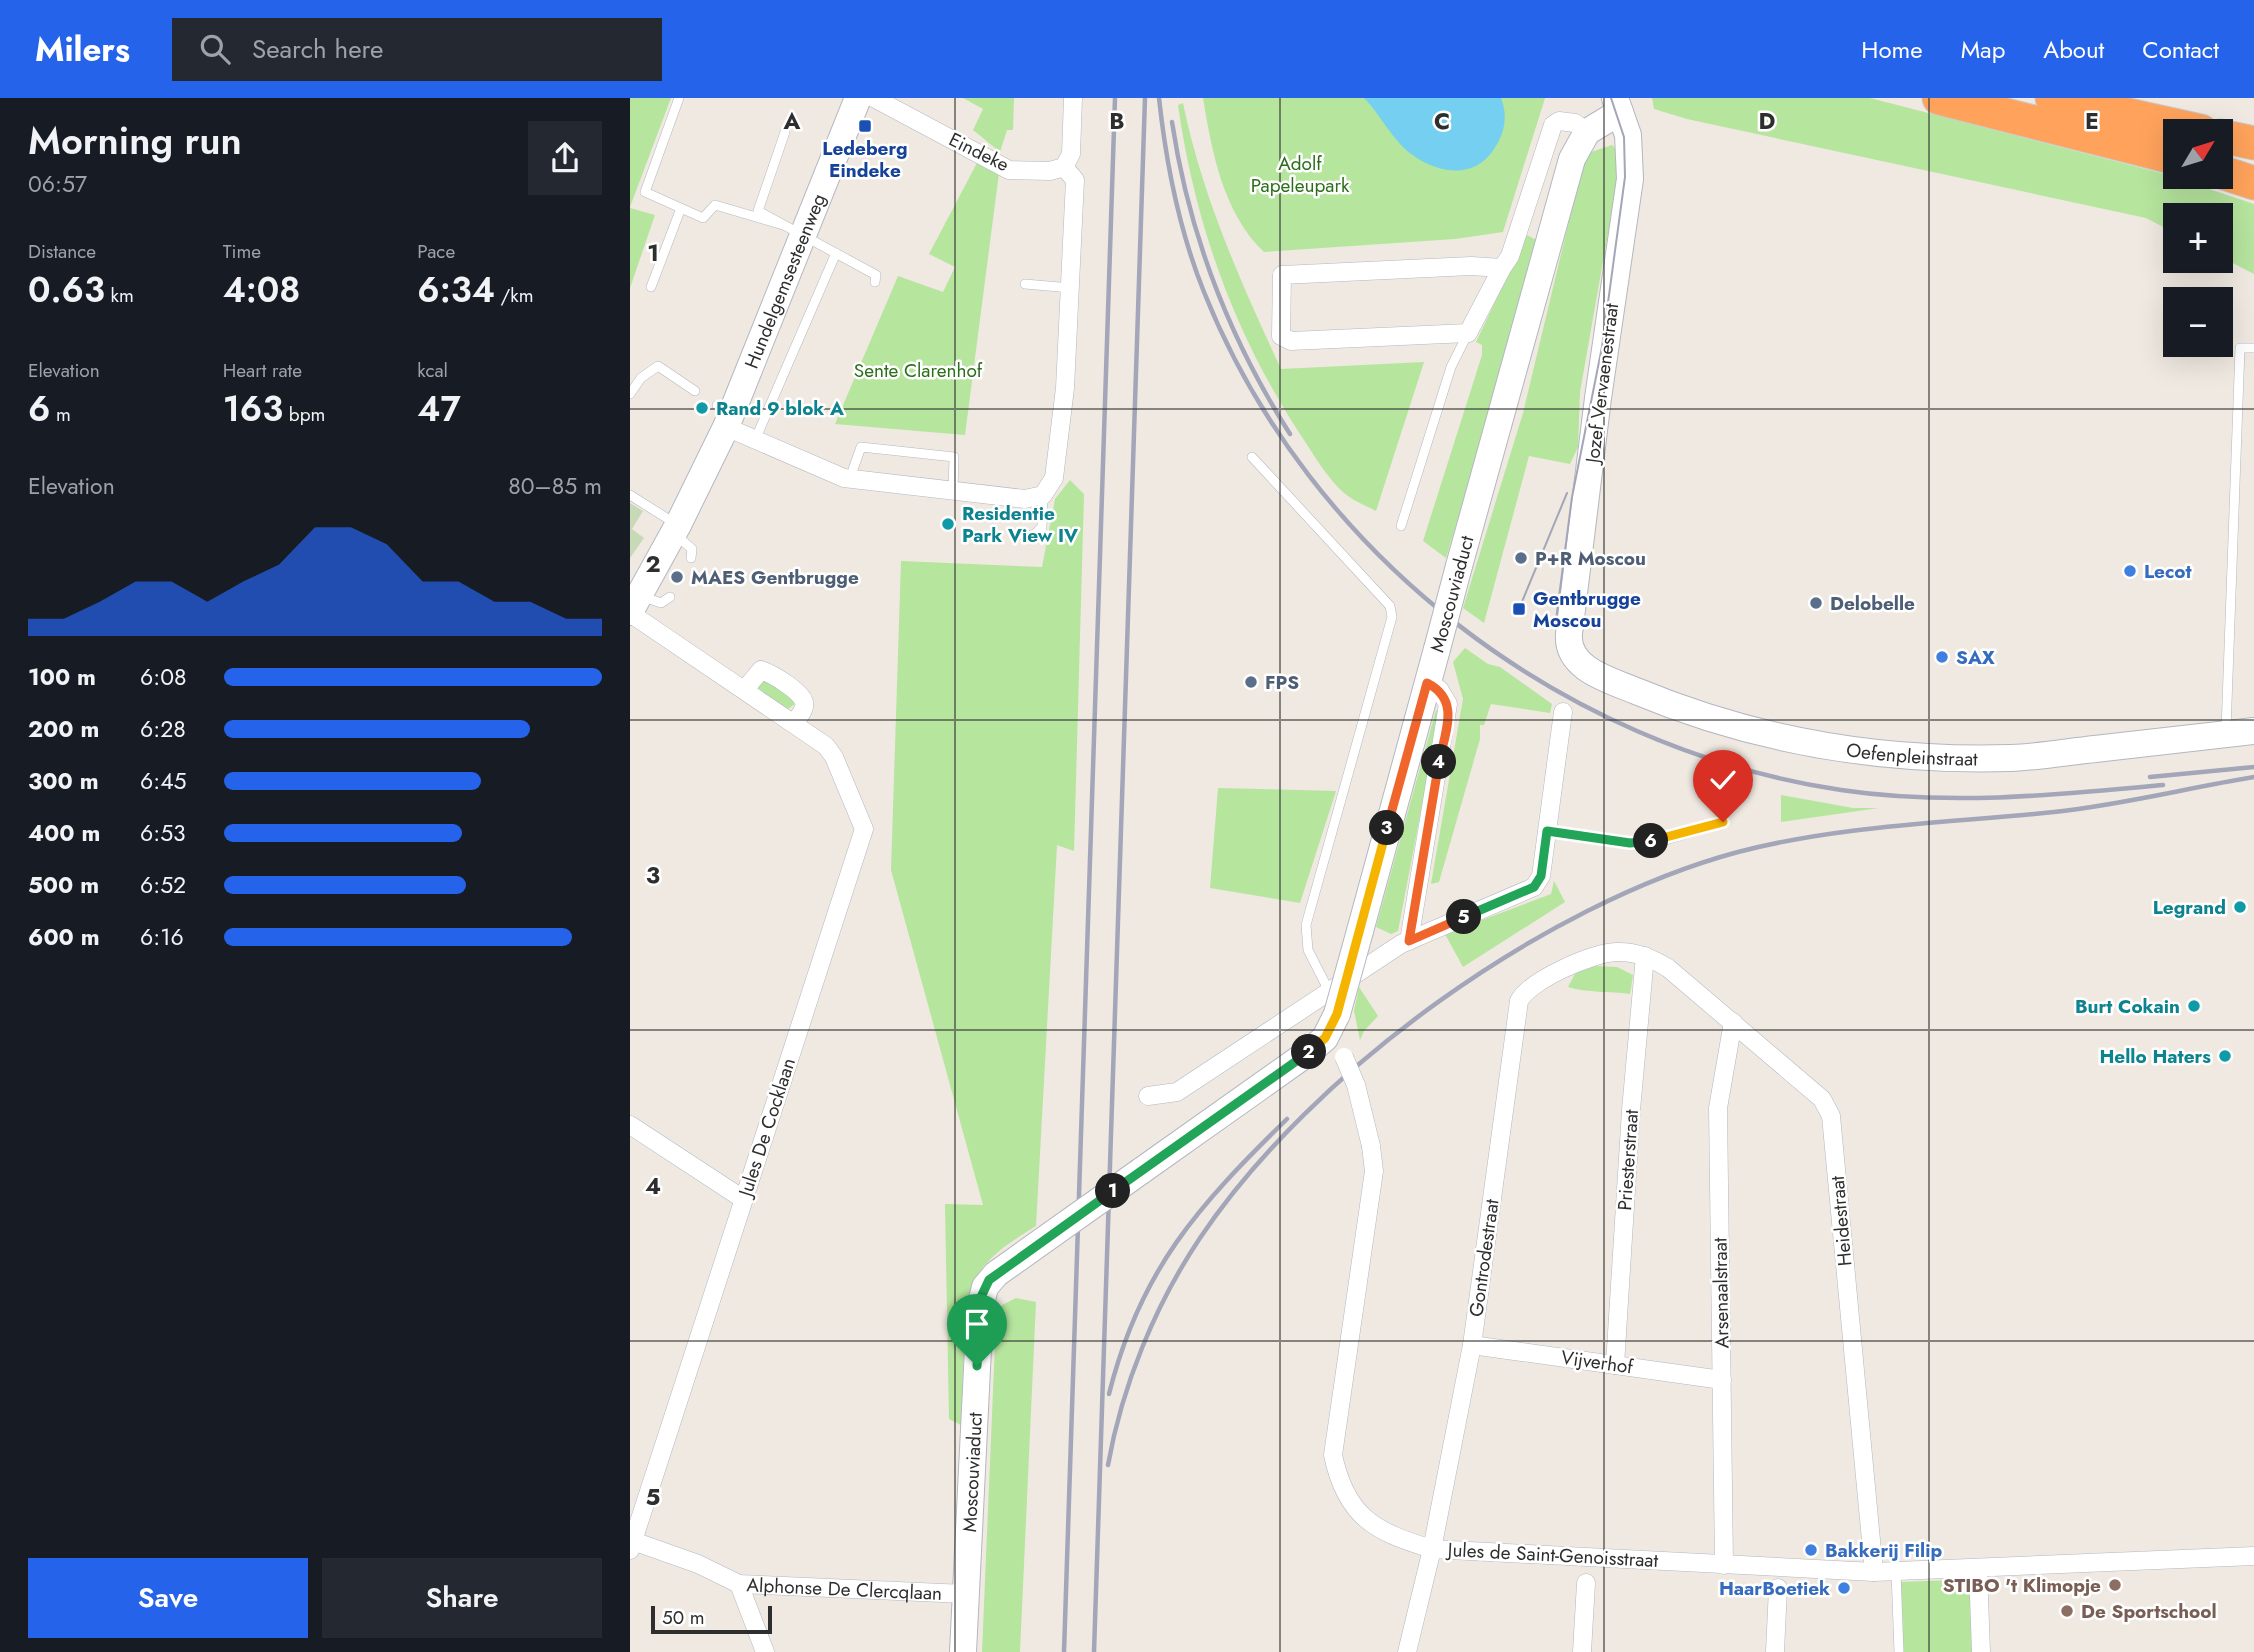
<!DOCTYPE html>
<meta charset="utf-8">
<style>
:root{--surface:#171b24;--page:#242831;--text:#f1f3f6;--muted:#9ea1a6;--accent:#2563eb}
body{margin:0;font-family:Jost,sans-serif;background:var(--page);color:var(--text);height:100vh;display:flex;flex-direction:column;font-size:26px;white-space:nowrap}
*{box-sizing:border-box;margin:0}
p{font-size:23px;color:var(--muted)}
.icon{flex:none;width:38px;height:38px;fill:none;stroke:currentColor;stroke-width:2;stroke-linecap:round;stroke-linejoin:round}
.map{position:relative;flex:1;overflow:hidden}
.details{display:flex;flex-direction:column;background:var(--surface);width:630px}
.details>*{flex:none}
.needle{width:46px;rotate:52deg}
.buttons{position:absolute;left:1533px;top:21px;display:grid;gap:14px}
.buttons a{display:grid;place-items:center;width:70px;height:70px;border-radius:0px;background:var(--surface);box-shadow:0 7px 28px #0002;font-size:35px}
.scale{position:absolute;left:21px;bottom:18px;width:121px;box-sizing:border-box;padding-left:7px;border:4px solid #2e2e2e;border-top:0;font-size:19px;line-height:24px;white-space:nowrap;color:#2e2e2e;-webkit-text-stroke:5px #fff;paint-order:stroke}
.pin{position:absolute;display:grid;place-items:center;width:60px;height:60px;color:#fff;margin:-72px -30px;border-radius:50% 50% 50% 0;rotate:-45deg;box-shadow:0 0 7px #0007}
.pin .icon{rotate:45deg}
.km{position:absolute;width:35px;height:35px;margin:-18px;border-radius:50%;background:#222;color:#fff;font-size:19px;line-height:35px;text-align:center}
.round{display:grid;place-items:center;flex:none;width:74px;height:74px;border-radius:0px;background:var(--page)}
.headline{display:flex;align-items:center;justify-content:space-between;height:119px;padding:0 28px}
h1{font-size:38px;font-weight:600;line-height:52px}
.stats{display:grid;grid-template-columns:repeat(3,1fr);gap:10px;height:119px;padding:7px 28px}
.stats div{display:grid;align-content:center}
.stats b{font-size:35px;font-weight:600}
.stats small{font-size:19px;font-weight:400}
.stats p{font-size:19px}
.chart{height:196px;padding:14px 28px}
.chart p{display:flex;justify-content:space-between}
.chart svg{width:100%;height:126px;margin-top:7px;fill:var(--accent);opacity:.7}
.primary-button{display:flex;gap:14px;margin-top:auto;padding:14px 28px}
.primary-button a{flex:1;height:80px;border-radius:0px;background:var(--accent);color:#fff;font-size:28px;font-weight:600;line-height:80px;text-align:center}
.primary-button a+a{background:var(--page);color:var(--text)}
ul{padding:0 28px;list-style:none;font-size:23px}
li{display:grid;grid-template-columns:112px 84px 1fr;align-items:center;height:52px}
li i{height:18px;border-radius:9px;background:var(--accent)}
header{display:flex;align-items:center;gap:42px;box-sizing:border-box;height:98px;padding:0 35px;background:var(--accent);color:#fff}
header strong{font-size:33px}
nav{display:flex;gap:38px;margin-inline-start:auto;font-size:24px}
.search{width:490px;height:63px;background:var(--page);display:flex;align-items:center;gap:18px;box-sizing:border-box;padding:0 24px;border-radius:0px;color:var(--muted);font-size:26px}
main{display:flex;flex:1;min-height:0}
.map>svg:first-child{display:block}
.green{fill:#b6e59e}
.cemetery{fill:#c8d9b8}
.water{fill:#75cff0}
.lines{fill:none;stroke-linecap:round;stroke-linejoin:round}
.lane-casing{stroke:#b4b7c1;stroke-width:10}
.street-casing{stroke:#b4b7c1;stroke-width:19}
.secondary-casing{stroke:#b4b7c1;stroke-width:28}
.highway-casing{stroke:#c9c9c9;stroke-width:35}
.lane{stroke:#fff;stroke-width:9}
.street{stroke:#fff;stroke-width:18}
.secondary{stroke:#fff;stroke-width:26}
.highway{stroke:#ffa35c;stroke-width:33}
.tram{stroke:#a3a6b8;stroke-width:2}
.rail{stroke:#a3a6b8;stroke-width:4.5}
.street-bridge-casing{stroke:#b4b7c1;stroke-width:19;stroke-linecap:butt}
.secondary-bridge-casing{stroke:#b4b7c1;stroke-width:28;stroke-linecap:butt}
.street-bridge{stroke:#fff;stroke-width:18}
.secondary-bridge{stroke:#fff;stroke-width:26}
.split-1-casing{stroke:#fff;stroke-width:14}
.split-2-casing{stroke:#fff;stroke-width:14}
.split-3-casing{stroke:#fff;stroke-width:14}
.split-4-casing{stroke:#fff;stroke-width:14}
.split-5-casing{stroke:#fff;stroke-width:14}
.split-6-casing{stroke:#fff;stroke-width:14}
.split-7-casing{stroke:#fff;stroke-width:14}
.split-1{stroke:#22a559;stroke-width:9}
.split-2{stroke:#22a559;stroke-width:9}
.split-3{stroke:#f5b400;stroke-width:9}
.split-4{stroke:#f0652b;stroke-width:9}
.split-5{stroke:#f0652b;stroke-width:9}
.split-6{stroke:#22a559;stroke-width:9}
.split-7{stroke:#f5b400;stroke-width:9}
.grid{fill:none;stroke:#2e2e2e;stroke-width:2;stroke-opacity:0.55}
.transit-dot{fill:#1a4fb4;stroke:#fff;stroke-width:2.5}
.culture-dot{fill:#0f9aa8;stroke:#fff;stroke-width:2.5}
.service-dot{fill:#5c6f8a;stroke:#fff;stroke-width:2.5}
.shop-dot{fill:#3f7fe0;stroke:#fff;stroke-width:2.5}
.education-dot{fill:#8d6e63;stroke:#fff;stroke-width:2.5}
.labels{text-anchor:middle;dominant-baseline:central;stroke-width:5;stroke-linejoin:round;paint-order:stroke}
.transit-label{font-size:19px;font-weight:bold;fill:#164399;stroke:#fff}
.street-label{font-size:19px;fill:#2e2e2e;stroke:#fff}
.park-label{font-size:19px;fill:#2c6e1b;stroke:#fff}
.culture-label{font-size:19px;font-weight:bold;fill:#0d838f;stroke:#fff;text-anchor:end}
.service-label{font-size:19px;font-weight:bold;fill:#4e5e75;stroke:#fff;text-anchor:start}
.shop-label{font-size:19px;font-weight:bold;fill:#366cbe;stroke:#fff;text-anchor:start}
.education-label{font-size:19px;font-weight:bold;fill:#785e54;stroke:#fff;text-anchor:end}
.grid-label{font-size:23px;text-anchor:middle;font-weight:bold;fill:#2e2e2e;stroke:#fff;stroke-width:5;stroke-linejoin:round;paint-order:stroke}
</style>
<header>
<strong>Milers</strong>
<div class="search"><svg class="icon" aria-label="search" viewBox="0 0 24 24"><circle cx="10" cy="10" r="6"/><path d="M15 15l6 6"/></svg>Search here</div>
<nav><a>Home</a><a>Map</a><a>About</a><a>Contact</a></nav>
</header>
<main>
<section class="details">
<div class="headline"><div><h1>Morning run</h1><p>06:57</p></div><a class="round"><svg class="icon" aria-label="share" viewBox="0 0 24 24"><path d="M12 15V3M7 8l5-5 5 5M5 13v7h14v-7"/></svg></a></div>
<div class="stats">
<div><p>Distance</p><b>0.63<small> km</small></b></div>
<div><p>Time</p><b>4:08</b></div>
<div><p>Pace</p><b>6:34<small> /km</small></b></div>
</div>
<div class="stats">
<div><p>Elevation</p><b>6<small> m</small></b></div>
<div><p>Heart rate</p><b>163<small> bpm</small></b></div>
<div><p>kcal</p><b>47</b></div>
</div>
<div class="chart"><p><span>Elevation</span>80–85 m</p>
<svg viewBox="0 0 160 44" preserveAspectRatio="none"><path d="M0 44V38L10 38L20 32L30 25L40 25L50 32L60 25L70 19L80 6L90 6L100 12L110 25L120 25L130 32L140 32L150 38L160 38V44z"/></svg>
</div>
<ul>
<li><b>100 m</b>6:08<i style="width:100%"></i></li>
<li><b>200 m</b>6:28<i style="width:81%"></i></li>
<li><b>300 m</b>6:45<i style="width:68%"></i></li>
<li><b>400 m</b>6:53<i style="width:63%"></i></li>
<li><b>500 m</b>6:52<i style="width:64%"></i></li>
<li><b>600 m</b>6:16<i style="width:92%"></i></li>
</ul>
<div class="primary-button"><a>Save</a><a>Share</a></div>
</section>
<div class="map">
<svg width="1624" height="1554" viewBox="0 0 1624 1554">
<rect width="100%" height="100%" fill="#efe9e1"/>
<path class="green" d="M 0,0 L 41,0 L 0,109 Z
M 333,0 L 384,0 L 383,32 L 377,32 L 370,54 L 343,32 L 353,11 Z
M 573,0 L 915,0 L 873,134 L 825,141 L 634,154 C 593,115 582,54 573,0 Z
M 1022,0 L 1240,0 L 1531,75 L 1624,106 L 1624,176 L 1591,159 L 1591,117 L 1545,117 L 1545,135 L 1516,120 L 1057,21 L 1024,11 Z
M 553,5 C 572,98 611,185 651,271 L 794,264 L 746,413 C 737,408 726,404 718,398 C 700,385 684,357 672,339 C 605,238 565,127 548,7 Z
M 982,47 L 989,55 L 989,73 L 950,294 L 948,349 L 940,366 L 899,358 L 854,525 L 833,510 L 893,315 L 955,56 Z
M 348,63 L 369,75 L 335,337 L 205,326 L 268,178 L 313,194 L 325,169 L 299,156 Z
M 0,110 L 25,117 L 0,190 Z
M 897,137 L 912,145 L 816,460 L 793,443 L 852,257 L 852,247 L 846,244 Z
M 440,382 L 454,396 L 444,753 L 427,747 L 406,1128 C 387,1140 368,1151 354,1168 C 330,1195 334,1288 331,1327 L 319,1321 L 315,1106 L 353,1107 L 261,772 L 271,463 L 412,469 L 425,401 Z
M 835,550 L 858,566 L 870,569 L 922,606 L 920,615 L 861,606 L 854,627 L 850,627 L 850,641 L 809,784 L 801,786 L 833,601 L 823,564 Z
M 131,581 L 164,597 L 165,606 L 158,611 L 128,592 L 128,585 Z
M 806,612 L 810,613 L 768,833 L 761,836 L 746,829 Z
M 588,690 L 706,693 L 670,805 L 580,790 Z
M 1151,697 L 1223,710 L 1249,710 L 1151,724 Z
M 924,783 L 935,804 L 833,869 L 815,836 L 921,796 Z
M 966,868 L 987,869 L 1003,877 L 1000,896 C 980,893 957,895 938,889 L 946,874 Z
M 729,889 L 748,918 L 734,933 L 730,942 L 724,913 Z
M 386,1200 L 406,1204 L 390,1554 L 352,1554 L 366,1222 L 372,1207 Z
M 1351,1481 L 1355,1554 L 1273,1554 L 1270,1484 Z"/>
<path class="cemetery" d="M 0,405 L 13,413 L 2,431 L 14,440 L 0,460 Z"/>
<path class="water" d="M 734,0 L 871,0 C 878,18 875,35 864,51 C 845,81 810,76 784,58 C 763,44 751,17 734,0 Z"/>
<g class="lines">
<g class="lane-casing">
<path id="lane" d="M 49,0 L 15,94 L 73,120 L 85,107 L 153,127
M 155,34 L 128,113 L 246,177 L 245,184
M 395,186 L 441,190
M 21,189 L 51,110
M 0,296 L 11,280 L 28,268 L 65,293
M 87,307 L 100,316
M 125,342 L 206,155
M 622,359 L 760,508 L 762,519 L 676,827 L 678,852 L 700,895
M 220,380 L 231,349 L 324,359 L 323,392
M 0,397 L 46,426
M 771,428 L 821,269 L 838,235
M 385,436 L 403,438 L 412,429 L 413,397
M 46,437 L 62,451 L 61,460
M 11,498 L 31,505 L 40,499
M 1596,632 L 1610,250 L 1624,250
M 917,733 L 1000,745 L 1032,743 L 1093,725
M 1266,1474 L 1269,1554"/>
</g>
<g class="street-casing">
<g id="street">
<path d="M 244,0 L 379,72 L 420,73 L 434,69 L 441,56 L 443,0"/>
<path d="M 872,170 L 838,235 L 661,243 L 651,238 L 652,177 L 841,168 L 872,170 L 880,158 L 923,27 L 929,23 L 945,25 L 957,34"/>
<path d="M 96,329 L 214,380 L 395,401 L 413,397 L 424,380 L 435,290 L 445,82 L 434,69"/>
<path d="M 0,515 L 196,648 L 204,659 L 234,731 L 0,1452"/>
<path d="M 115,591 L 131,572 C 142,576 170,592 174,604 C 176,612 168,619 164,625"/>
<path d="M 779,843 L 818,606 L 809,591 L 797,585"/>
<path d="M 518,998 L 547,994 L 771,846 L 904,789 L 911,778 L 933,614"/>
<path d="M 0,1027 L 113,1101"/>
<path d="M 741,1048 L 744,1073 L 703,1357 C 716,1419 745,1434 802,1451 L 1244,1474 L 1624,1458"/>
<path d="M 842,1247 L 1092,1282"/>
<path d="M 985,1267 L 1001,1012 L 1015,858"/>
<path id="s1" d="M 3,1443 L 68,1466 L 109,1486 L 335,1496"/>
<path d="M 1094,1467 L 1088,1010 L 1103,924"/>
<path d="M 1348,1471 L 1351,1554"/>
<path d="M 109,1486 L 135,1554"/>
<path d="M 777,1554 L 802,1451 L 842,1247 L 889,903 C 900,882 962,855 986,854 C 1005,853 1022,860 1038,870 L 1192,1001 L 1201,1018 L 1244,1474"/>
<path d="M 952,1554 L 956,1485"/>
<path d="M 1145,1554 L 1148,1490"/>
</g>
</g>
<g class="secondary-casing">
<g id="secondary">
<path id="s2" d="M 985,0 L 998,37 L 1000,81 L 968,300 L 939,536 C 936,571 980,582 1006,593 C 1126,643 1251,664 1381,660 C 1409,659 1437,654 1465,651 C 1518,645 1571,639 1624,633"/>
<path d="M 829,468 L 942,61 L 957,34 L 990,14"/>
<path id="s3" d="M 0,514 L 48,427 L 96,329 L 228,0"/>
<path d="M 730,833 L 807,551"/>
<path d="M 511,1073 L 679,954 L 695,940 L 707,916"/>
<path id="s4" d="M 333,1554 L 350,1210"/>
</g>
</g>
<g class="highway-casing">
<path id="highway" d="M 1309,0 L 1545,60
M 1422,0 L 1571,33
M 1591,38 L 1624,45
M 1591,74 L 1624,85"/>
</g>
<use href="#lane" class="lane"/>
<use href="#street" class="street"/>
<use href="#secondary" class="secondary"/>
<use href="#highway" class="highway"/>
<path class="tram" d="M 889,511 L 937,395
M 925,530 L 942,399 L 972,249 L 995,79 L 994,39 L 981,0"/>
<path class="rail" d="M 529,0 C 536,65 549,132 574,194 C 679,457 931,650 1211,692 C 1318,708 1427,697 1533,687
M 542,24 C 559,137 599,240 660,336
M 1520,679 L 1624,669
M 479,1296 C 510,1172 568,1108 657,1021
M 478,1367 C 492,1288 525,1207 570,1140 C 682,973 914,806 1108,754 C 1211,727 1319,725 1424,714 C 1491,707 1557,690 1624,679
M 434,1554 L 485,0
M 464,1554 L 515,0"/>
<g class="street-bridge-casing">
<path id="street-bridge" d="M 714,959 L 726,987 L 741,1048"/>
</g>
<g class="secondary-bridge-casing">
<path id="secondary-bridge" d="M 807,551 L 829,468
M 707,916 L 730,833
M 350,1210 L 355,1189 L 366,1176 L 511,1073"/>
</g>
<use href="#street-bridge" class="street-bridge"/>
<use href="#secondary-bridge" class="secondary-bridge"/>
</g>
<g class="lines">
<g class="split-1-casing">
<path id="split-1" d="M 347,1268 L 351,1199 L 359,1182 L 483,1093"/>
</g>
<g class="split-2-casing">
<path id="split-2" d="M 483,1093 L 679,954"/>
</g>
<g class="split-3-casing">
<path id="split-3" d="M 679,954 L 695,940 L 707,916 L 757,730"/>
</g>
<g class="split-4-casing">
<path id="split-4" d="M 757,730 L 797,585 C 831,602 815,634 809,664"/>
</g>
<g class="split-5-casing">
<path id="split-5" d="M 809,664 L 779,843 L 834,819"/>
</g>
<g class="split-6-casing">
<path id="split-6" d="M 834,819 L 904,789 L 911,778 L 917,733 L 1000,745 L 1021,743"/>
</g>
<g class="split-7-casing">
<path id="split-7" d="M 1021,743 L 1093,724"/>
</g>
<use href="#split-1" class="split-1"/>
<use href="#split-2" class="split-2"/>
<use href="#split-3" class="split-3"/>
<use href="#split-4" class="split-4"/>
<use href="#split-5" class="split-5"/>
<use href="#split-6" class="split-6"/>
<use href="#split-7" class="split-7"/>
</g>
<path class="grid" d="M 325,0 L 325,1554M 650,0 L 650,1554M 974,0 L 974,1554M 1299,0 L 1299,1554M 0,311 L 1624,311M 0,622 L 1624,622M 0,932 L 1624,932M 0,1243 L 1624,1243"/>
<g class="transit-dot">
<rect x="228" y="21" width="14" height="14" rx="3.5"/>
<rect x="882" y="504" width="14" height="14" rx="3.5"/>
</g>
<g class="culture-dot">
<circle cx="72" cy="310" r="7"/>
<circle cx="318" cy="426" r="7"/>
<circle cx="1610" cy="809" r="7"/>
<circle cx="1564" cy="908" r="7"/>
<circle cx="1595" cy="958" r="7"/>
</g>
<g class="service-dot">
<circle cx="891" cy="460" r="7"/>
<circle cx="47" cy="479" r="7"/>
<circle cx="1186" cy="505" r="7"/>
<circle cx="621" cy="584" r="7"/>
</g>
<g class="shop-dot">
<circle cx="1500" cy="473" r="7"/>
<circle cx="1312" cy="559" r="7"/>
<circle cx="1181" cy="1452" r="7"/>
<circle cx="1214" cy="1490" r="7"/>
</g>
<g class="education-dot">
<circle cx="1485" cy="1487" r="7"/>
<circle cx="1437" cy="1513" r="7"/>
</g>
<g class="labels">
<g class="transit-label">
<text x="235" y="50">Ledeberg<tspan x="235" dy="22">Eindeke</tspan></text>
<text x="903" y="500" text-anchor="start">Gentbrugge<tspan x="903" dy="22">Moscou</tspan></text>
</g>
<g class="street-label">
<text transform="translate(349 54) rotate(26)">Eindeke</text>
<text stroke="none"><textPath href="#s3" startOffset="366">Hundelgemsesteenweg</textPath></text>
<text transform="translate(972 285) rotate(-83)">Jozef Vervaenestraat</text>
<text transform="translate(822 496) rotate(-75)">Moscouviaduct</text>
<text stroke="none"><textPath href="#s2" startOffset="922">Oefenpleinstraat</textPath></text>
<text transform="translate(137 1029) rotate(-72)">Jules De Cocklaan</text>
<text transform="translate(998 1062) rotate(-86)">Priesterstraat</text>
<text transform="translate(1211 1123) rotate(-95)">Heidestraat</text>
<text transform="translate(854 1160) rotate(-82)">Gontrodestraat</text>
<text transform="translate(1091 1195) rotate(-91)">Arsenaalstraat</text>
<text transform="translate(967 1264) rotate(8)">Vijverhof</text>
<text stroke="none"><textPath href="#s4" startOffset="180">Moscouviaduct</textPath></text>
<text transform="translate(923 1457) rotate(3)">Jules de Saint-Genoisstraat</text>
<text stroke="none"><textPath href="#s1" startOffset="220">Alphonse De Clercqlaan</textPath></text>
</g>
<g class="park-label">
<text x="670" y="65">Adolf<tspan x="670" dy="22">Papeleupark</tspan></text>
<text x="288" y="272">Sente Clarenhof</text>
</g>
<g class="culture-label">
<text x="86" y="310" text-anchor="start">Rand 9 blok A</text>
<text x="332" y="415" text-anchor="start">Residentie<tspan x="332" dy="22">Park View IV</tspan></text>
<text x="1596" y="809">Legrand</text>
<text x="1550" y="908">Burt Cokain</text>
<text x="1581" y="958">Hello Haters</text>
</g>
<g class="service-label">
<text x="905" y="460">P+R Moscou</text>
<text x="61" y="479">MAES Gentbrugge</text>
<text x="1200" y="505">Delobelle</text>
<text x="635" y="584">FPS</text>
</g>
<g class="shop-label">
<text x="1514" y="473">Lecot</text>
<text x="1326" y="559">SAX</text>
<text x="1195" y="1452">Bakkerij Filip</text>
<text x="1200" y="1490" text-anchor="end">HaarBoetiek</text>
</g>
<g class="education-label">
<text x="1471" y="1487">STIBO 't Klimopje</text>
<text x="1451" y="1513" text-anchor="start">De Sportschool</text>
</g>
</g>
<g class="grid-label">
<text x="162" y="31">A</text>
<text x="487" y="31">B</text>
<text x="812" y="31">C</text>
<text x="1137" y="31">D</text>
<text x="1462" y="31">E</text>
<text x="23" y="163">1</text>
<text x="23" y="474">2</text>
<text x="23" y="785">3</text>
<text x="23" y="1096">4</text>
<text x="23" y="1407">5</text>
</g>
</svg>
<div class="buttons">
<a><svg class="needle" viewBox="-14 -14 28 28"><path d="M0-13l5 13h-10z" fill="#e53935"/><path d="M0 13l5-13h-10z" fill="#9ea1a6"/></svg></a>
<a>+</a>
<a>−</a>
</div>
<div class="scale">50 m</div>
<div class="pin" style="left:347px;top:1268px;background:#1e9e55"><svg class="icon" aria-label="arrive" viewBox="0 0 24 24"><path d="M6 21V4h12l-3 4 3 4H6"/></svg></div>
<div class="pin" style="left:1093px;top:724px;background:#d93025"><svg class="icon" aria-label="check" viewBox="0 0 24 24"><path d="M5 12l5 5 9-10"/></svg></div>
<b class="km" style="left:483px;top:1093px">1</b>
<b class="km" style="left:679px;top:954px">2</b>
<b class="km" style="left:757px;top:730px">3</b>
<b class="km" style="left:809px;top:664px">4</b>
<b class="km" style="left:834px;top:819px">5</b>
<b class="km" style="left:1021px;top:743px">6</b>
</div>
</main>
